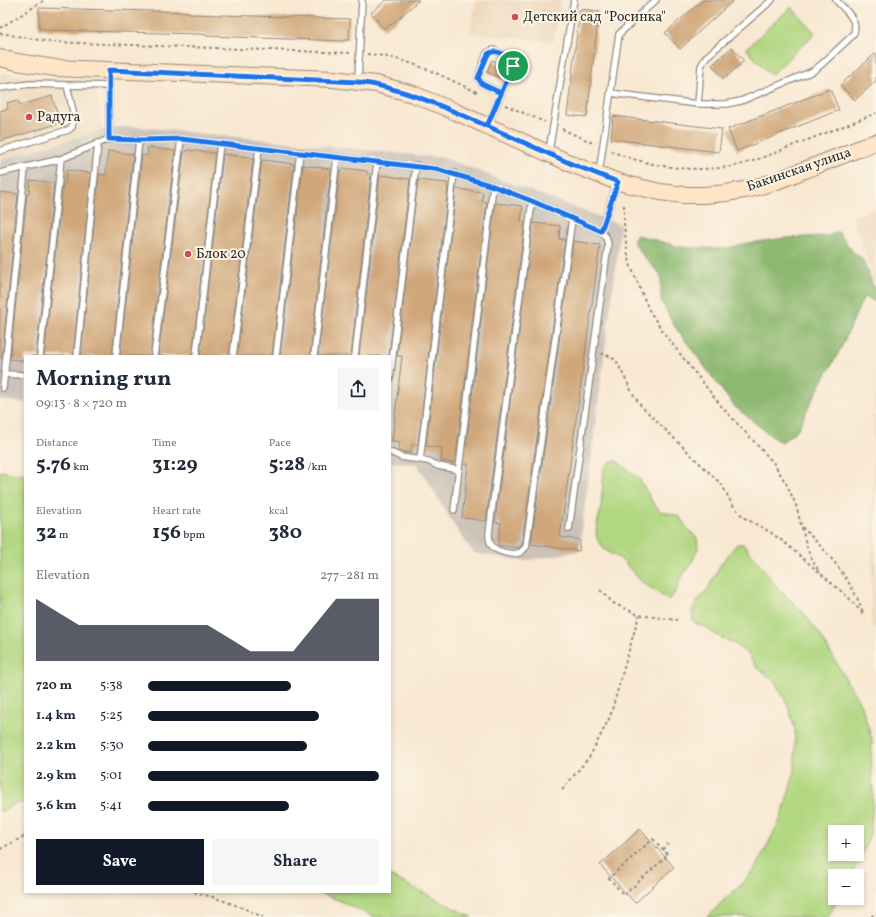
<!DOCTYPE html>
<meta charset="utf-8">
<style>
:root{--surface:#fff;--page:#f6f6f7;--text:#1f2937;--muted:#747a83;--accent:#111827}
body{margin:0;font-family:Vollkorn,serif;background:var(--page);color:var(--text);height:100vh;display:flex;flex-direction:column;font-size:15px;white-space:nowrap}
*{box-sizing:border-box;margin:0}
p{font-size:13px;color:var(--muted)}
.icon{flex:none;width:22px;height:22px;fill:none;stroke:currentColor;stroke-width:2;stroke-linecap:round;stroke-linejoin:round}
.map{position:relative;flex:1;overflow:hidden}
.sheet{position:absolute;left:24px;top:355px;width:367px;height:538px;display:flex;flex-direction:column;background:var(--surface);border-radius:0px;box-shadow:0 2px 6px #0003}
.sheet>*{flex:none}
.fabs{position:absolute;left:828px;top:825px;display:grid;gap:8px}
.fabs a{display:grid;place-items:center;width:36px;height:36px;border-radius:0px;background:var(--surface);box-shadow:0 2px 6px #0003;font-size:20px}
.pin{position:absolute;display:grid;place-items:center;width:34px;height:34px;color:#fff;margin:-17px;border:2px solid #fff;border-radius:50%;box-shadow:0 1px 4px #0007}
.round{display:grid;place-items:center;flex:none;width:42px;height:42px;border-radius:0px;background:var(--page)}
.overview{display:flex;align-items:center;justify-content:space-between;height:68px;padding:0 12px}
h1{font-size:22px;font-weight:700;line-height:30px}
.metrics{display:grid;grid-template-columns:repeat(3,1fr);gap:6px;height:68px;padding:4px 12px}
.metrics div{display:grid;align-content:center}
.metrics b{font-size:20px;font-weight:700}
.metrics small{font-size:11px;font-weight:400}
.metrics p{font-size:11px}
.chart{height:112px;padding:8px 12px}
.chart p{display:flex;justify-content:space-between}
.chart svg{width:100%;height:72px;margin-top:4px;fill:var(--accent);opacity:.7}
.action{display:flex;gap:8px;margin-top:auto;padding:8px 12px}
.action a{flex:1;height:46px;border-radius:0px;background:var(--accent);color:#fff;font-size:16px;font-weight:700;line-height:46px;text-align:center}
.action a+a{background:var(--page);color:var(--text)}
ul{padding:0 12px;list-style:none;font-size:13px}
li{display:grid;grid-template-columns:64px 48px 1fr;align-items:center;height:30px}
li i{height:10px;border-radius:5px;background:var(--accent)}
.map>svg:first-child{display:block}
.built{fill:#edd7bb}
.industrial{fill:#ccc2b9}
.green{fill:#b1d781;stroke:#6e8156;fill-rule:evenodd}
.forest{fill:#8cb86f;stroke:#5c724d}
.building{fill:#d0a77a}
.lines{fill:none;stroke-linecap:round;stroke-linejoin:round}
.lane-casing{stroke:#928a7e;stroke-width:8}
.secondary-casing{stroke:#928a7e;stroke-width:18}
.path{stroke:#928a7e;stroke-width:2;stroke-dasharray:3 3;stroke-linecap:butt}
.lane{stroke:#fff;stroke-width:5.5}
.secondary{stroke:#ffe4c6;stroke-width:16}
.route-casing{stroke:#fff;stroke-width:8}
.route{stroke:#1a73e8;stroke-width:5}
.poi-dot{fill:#d1495b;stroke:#fcf5e5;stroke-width:1.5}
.labels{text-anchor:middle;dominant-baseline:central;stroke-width:4;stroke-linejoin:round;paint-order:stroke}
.poi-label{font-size:14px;fill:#2b2b2b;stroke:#fcf5e5;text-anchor:start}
.street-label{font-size:14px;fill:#2b2b2b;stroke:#fcf5e5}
</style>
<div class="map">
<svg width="876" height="917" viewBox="0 0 876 917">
<rect width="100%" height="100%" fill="#fcf5e5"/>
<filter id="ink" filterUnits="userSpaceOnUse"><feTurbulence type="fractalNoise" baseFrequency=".025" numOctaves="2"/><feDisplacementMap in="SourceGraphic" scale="8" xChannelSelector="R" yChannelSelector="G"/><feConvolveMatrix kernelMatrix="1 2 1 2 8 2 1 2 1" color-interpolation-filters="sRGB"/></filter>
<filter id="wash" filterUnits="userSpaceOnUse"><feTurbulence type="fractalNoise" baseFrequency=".012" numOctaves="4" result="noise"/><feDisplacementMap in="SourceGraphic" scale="16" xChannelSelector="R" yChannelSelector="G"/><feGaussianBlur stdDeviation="0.9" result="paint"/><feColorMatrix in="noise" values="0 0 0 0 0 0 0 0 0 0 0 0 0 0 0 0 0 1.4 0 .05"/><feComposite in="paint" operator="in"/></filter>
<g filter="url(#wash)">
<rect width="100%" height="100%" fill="#f8e8d2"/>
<path class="built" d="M 476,0 L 561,0 L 553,42 L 470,33 Z
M 0,73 L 50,79 L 95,82 L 102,130 L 0,160 Z
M 876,207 L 876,287 L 852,217 Z
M 876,334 L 876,631 L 871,623 Z"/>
<path class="industrial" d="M 117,127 L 141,127 L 444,158 L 621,225 L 579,551 L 524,561 L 474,553 L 459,533 L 417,464 L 390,462 L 390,356 L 25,356 L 25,403 L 0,400 L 0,160 L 102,130 Z"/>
<path class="green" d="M 791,7 L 815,33 L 771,75 L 746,49 Z
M 617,461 L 640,480 L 653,503 L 660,511 L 679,516 L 687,528 L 697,538 L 698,548 L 693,560 L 679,582 L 676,592 L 668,600 L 641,581 L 622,560 L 605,550 L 597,539 L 596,530 L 601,507 L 604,468 L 610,462 Z
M 0,471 L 25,475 L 25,802 L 15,804 L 0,812 Z
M 737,544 L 743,544 L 762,567 L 778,589 L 801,610 L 819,633 L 862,707 L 872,740 L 871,762 L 873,789 L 872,815 L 870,834 L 861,857 L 851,876 L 835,876 L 835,898 L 839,898 L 828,917 L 706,917 L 710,915 L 725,899 L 741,885 L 757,866 L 781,818 L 795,771 L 795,729 L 787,703 L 774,680 L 757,668 L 748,654 L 733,643 L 716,635 L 706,627 L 698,625 L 693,621 L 692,611 L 698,600 L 708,589 L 721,564 ZM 835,832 L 857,832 L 857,854 L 835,854 Z
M 390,876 L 472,917 L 375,917 L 329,896 L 315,892 L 390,892 Z"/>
<path class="forest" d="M 838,232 L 854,253 L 862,259 L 871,280 L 872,285 L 876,291 L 876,302 L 864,296 L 841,348 L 811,402 L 798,429 L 782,442 L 775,439 L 734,406 L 673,324 L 661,300 L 661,275 L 644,257 L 633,241 L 637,235 L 680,247 L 724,249 L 748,243 L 786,238 L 828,236 Z"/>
<g id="blocks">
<path class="building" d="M 386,0 L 419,0 L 391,25 L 390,24 L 384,29 L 371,13 Z
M 703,0 L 734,0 L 680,49 L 665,33 Z
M 39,8 L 190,12 L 190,14 L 350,19 L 349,40 L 344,40 L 344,41 L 206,36 L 206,35 L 199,34 L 46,30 L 46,29 L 39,29 Z
M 580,9 L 599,11 L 587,117 L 567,115 Z
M 732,47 L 744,61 L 724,79 L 712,65 Z
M 876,53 L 876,81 L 855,100 L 840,85 Z
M 492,60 L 507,67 L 501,79 L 487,72 Z
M 830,89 L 839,110 L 737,151 L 728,129 Z
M 52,96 L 60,123 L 0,141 L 0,111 L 8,109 L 7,103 L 18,100 L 20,105 Z
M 613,116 L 722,129 L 719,152 L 611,139 Z
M 148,147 L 175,151 L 150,356 L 120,356 L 142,155 L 147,156 Z
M 187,150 L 215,153 L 192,356 L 158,356 L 184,152 L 187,152 Z
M 108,151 L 133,154 L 112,356 L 81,356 L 99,174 L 106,175 Z
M 223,154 L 250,157 L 250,159 L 253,159 L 229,356 L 200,356 Z
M 262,160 L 294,164 L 272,356 L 237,356 Z
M 303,165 L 331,169 L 310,356 L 280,356 Z
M 344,168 L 367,171 L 367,174 L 371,174 L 351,356 L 318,356 L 340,170 L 343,170 Z
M 67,170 L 91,173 L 73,356 L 44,356 L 63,184 L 65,184 Z
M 380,175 L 410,179 L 389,356 L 359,356 Z
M 30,180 L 54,183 L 36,356 L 25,356 L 25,361 L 10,359 L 27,194 L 29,195 Z
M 418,180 L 447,183 L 447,188 L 448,188 L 418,445 L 412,444 L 411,453 L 399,451 L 400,442 L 392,441 L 402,356 L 397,356 Z
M 456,189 L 483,192 L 482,201 L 487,202 L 455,463 L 441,461 L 442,448 L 426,446 Z
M 0,192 L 18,194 L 2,358 L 0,358 Z
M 495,203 L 523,206 L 521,222 L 525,222 L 486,521 L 462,518 L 468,464 L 464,464 Z
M 533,223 L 560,226 L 559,239 L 565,240 L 522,543 L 519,548 L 498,545 L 501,523 L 495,522 Z
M 573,241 L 600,245 L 560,537 L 580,540 L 579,551 L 531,544 Z
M 640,829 L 674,867 L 635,903 L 600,865 Z"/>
</g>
</g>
<g filter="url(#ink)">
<use href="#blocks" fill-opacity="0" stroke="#928a7e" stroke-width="1"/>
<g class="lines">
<g class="lane-casing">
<path id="lane" d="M 358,80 L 362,0
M 0,88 L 30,84 L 109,86
M 610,93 L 698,104 L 726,104 L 741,101 L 813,71 L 822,64 L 853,35 C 860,21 845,10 836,0
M 698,104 L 701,66 L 706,57 L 772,0
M 488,124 L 513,66 L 514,63 L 512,58 L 493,50 L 487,53 L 478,78 L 482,84 L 501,93
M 109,139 L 109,71
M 0,151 L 68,130 L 72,127 L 74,116 L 67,85
M 549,151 L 574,0
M 0,173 L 61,159 L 109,139 L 139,140 L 164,139 L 181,139 L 436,169 L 493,186 L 532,201 L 601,231 L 606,237 L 608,245 L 569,529
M 599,173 L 619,34 L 656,0
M 532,201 L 489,533 C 489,538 489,542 492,546 C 497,552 514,556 521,552 C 522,551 526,547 526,547 L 572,219
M 601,231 L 617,184
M 40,356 L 61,159
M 77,356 L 98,143
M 116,356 L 139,140
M 154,356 L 181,139
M 196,356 L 220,143
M 233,356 L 259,148
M 276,356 L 300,152
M 314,356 L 337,157
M 355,356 L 377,162
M 4,374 L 25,375
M 390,379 L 416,165
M 3,388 L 25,168
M 390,452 L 401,457 L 428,461 L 438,466 L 459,470
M 420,460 L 454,173
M 454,510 L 493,186"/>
</g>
<g class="secondary-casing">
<path id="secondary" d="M 0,58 L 17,62 L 55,68 L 333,79 L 376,84 L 413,94 L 456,112 L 574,165 L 618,182 L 660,192 L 684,195 L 704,195 L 726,193 L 750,189 L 774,182 L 876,142"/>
</g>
<path class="path" d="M 0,28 L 45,0
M 0,33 L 50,42 L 351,53
M 367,54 C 408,57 441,76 477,92
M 505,105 L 545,122
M 562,129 L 595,144
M 611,151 C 648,167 695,173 734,166 C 754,162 774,153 794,145 C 821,135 849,124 876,113
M 624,205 L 624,223 L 627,251 L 631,267 L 649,310 L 666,336 L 722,407 L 773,462 L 787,485 L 796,505 L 806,544 L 811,558 L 820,573
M 601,354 L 605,354 L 616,360 L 633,394 L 641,406 L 722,485 L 732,504 L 743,517 L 770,532 L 785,543 L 849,598 L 864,615
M 802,527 C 828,553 850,577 863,612
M 600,590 L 613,603 L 639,615 L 677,620
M 562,790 L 590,756 L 610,717 L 639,615
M 653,839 L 668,855 L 624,895 L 609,878 Z
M 0,849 L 25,836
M 663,850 L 668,844
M 194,892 C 218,898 240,906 263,917
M 871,917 L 876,913"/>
<use href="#lane" class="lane"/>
<use href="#secondary" class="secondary"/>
</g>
</g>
<g class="lines" filter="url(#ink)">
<g class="route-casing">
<path id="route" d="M 513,66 L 487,126 C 444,107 404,88 358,82 L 109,70 L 109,139 L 139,140 L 181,139 L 436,169 L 493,186 L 532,201 L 601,231 L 618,182 L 574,165 L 487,126 L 501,93 L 482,84 L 478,78 L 488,54 C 495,48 504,55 512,58 L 514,63 L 513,66"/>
</g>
<use href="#route" class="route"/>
</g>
<g class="poi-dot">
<circle cx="515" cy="17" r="4"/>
<circle cx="29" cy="117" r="4"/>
<circle cx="188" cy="254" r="4"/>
</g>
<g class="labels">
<g class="poi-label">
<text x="523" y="17">Детский сад "Росинка"</text>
<text x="37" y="117">Радуга</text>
<text x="196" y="254">Блок 20</text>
</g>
<g class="street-label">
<text transform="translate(799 170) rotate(-19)">Бакинская улица</text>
</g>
</g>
</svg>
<div class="fabs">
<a>+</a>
<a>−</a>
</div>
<div class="pin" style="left:513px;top:66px;background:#1e9e55"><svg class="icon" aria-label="arrive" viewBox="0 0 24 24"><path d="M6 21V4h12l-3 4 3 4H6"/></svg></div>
<section class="sheet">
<div class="overview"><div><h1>Morning run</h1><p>09:13 · 8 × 720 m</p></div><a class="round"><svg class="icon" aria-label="share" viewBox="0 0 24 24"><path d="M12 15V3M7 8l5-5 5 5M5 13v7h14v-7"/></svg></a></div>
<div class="metrics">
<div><p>Distance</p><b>5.76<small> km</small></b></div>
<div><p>Time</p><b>31:29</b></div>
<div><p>Pace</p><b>5:28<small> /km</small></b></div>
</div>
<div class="metrics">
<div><p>Elevation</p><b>32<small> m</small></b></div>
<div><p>Heart rate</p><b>156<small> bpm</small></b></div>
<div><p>kcal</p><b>380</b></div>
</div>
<div class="chart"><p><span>Elevation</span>277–281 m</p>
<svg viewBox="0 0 160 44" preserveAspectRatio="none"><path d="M0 44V6L10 14L20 22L30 22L40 22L50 22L60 22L70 22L80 22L90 30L100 38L110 38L120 38L130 22L140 6L150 6L160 6V44z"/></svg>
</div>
<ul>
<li><b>720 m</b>5:38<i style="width:62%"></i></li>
<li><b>1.4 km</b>5:25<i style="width:74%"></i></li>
<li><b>2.2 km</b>5:30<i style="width:69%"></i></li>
<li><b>2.9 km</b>5:01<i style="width:100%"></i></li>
<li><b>3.6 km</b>5:41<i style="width:61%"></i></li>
</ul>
<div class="action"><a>Save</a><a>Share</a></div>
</section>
</div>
